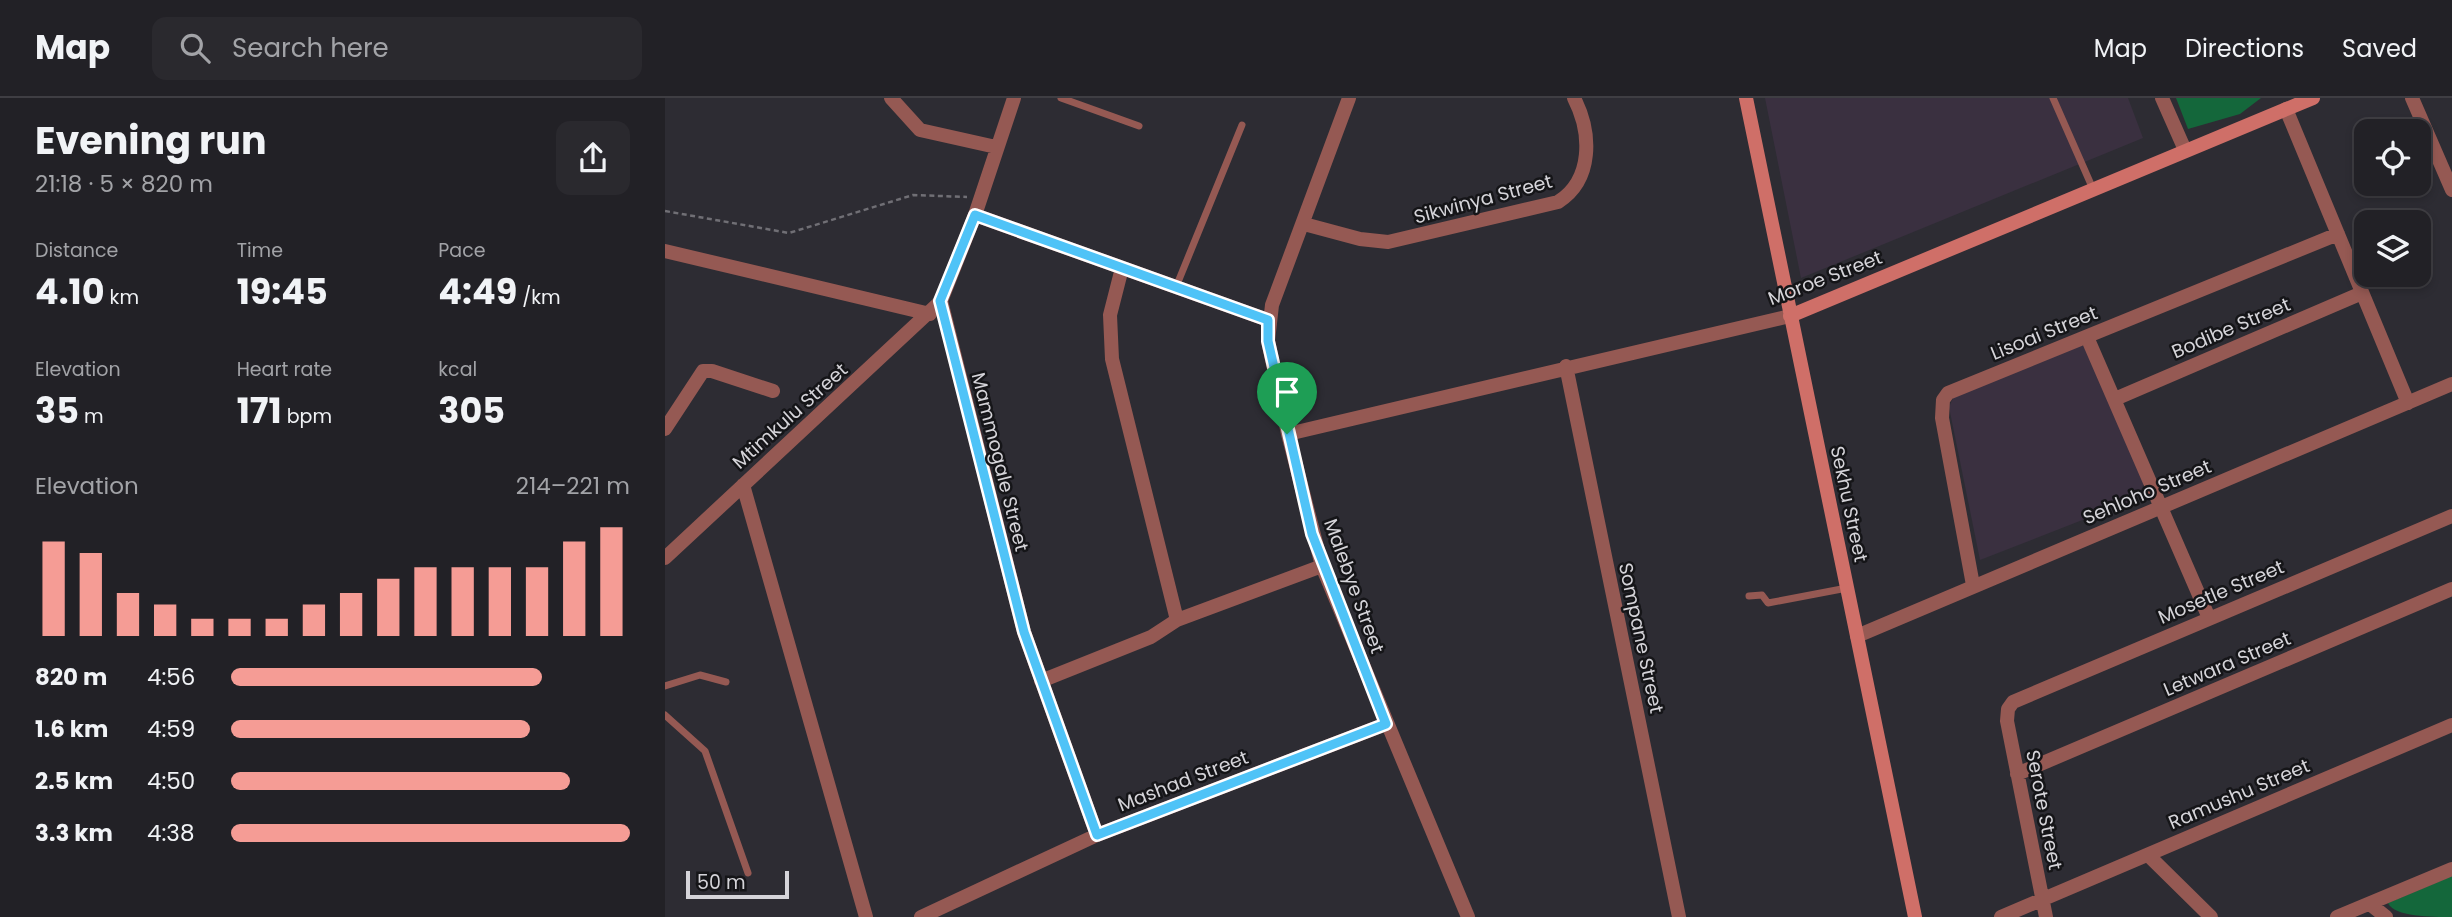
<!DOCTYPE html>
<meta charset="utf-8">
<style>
:root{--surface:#222126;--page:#2a292e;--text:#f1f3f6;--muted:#a2a3a7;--line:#3f3e43;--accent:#f59c95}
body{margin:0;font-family:Poppins,sans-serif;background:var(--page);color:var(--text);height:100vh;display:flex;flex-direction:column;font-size:26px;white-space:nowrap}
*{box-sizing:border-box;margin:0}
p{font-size:23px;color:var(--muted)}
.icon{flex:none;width:38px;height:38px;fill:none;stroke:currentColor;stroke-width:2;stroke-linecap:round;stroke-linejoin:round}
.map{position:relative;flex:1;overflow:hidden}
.panel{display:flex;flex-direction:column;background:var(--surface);width:665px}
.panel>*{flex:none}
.tools{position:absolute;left:1689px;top:21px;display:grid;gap:14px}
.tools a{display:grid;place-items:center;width:77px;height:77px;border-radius:14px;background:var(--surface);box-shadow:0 4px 10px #0003,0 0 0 2px var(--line);font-size:35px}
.scale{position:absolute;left:21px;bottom:18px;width:103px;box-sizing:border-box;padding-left:7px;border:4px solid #d5d4d9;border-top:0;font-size:19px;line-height:24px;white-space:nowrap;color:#d5d4d9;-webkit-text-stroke:5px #151518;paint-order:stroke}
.pin{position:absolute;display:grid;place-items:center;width:60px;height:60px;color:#fff;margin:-72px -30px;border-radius:50% 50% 50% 0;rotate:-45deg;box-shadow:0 0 7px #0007}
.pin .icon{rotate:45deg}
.round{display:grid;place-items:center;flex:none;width:74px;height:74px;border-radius:14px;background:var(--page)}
.overview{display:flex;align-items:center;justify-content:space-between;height:119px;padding:0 35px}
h1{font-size:38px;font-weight:700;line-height:52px}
.figures{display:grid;grid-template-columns:repeat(3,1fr);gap:10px;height:119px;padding:7px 35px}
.figures div{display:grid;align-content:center}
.figures b{font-size:35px;font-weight:700}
.figures small{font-size:19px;font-weight:400}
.figures p{font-size:19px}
.chart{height:196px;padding:14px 35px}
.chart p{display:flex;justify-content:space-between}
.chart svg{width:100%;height:126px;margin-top:7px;stroke:var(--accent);stroke-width:6}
ul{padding:0 35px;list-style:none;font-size:23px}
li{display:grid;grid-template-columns:112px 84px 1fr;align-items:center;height:52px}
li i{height:18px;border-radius:9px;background:var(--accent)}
header{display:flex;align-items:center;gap:42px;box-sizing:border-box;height:98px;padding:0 35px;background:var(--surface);border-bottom:2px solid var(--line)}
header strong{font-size:33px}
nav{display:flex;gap:38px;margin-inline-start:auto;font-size:24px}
.search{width:490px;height:63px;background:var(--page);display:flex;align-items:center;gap:18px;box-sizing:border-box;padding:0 24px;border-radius:14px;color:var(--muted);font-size:26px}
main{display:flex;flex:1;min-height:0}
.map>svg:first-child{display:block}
.education{fill:#3a3040}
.green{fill:#14673b}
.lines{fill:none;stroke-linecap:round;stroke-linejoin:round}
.path{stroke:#706f75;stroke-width:2.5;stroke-dasharray:5 3.5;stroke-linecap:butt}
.lane{stroke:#955953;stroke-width:7}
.street{stroke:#955953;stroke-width:14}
.secondary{stroke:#cf6f68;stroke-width:14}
.route-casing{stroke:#fff;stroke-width:14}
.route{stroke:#4fc3f7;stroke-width:9}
.labels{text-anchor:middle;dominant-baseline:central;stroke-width:5;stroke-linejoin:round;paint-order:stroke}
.street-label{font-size:19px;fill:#d5d4d9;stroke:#151518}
</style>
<header>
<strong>Map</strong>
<div class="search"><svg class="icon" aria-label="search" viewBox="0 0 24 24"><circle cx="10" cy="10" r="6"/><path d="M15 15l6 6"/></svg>Search here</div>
<nav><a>Map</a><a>Directions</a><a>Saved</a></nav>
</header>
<main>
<section class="panel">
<div class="overview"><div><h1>Evening run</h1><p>21:18 · 5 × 820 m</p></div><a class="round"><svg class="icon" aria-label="share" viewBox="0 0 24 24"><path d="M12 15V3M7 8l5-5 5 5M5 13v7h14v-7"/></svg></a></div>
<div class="figures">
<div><p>Distance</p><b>4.10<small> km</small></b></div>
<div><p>Time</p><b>19:45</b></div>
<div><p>Pace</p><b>4:49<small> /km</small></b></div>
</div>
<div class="figures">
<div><p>Elevation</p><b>35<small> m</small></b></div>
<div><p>Heart rate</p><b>171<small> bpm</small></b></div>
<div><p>kcal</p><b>305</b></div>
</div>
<div class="chart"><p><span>Elevation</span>214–221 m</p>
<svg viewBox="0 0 160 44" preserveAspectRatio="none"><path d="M5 44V11M15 44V15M25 44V29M35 44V33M45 44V38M55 44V38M65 44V38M75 44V33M85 44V29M95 44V24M105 44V20M115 44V20M125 44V20M135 44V20M145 44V11M155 44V6"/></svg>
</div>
<ul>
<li><b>820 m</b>4:56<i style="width:78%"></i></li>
<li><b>1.6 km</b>4:59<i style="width:75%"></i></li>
<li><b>2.5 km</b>4:50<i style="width:85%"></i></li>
<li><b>3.3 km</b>4:38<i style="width:100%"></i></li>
</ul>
</section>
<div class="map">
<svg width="1787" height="819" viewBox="0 0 1787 819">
<rect width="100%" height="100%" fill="#2d2c33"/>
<path class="education" d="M 1100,0 L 1463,0 L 1478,40 L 1136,180 Z
M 1410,245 L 1424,250 L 1480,384 L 1471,401 L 1315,462 L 1284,309 L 1289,298 Z"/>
<path class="green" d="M 1511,0 L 1596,0 L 1575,16 L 1523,31 Z
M 1787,778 L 1787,819 C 1767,819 1729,819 1723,805 Z"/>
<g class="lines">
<path class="path" d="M 0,113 L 124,135 L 248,97 L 302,99"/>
<path class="lane" d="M 396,0 L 474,28
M 1388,0 L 1428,91
M 511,189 L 577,27
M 1084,498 L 1097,497 L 1103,505 L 1182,490
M 0,588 L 35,577 L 61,584
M 0,617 L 40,653 L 83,775"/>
<path class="street" d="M 226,0 L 255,32 L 331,49
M 684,0 L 607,207 L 603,243 L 623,336 L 657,468 L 803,819
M 1497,0 L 1520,52
M 1747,0 L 1787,92
M 1621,11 L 1743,305
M 310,117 L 603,222
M 639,126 L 695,141 L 723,144 L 893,104 C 928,82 927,35 909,0
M 0,153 L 265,216
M 457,170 L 445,217 L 447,261 L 512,522
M 276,203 L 359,534 L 432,737
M 1422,239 L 1544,520
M 901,268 L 1014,819
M 1450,301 L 1697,195
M 0,331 L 38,273 L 47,273 L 108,293
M 623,336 L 1125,218
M 78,387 L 201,819
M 0,460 L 276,203 L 310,117 L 349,0
M 1308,487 L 1277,320 L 1278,302 L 1283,295 L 1673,136
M 1192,538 L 1787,286
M 376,583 L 486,539 L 512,522 L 657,468
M 1352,676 L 1787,491
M 1483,757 L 1546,819
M 1705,806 L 1721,819
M 256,819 L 432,737 L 721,626
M 1336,819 L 1787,627
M 1381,819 L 1342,623 L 1343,611 L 1348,604 L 1787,418
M 1672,819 L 1787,771"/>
<path class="secondary" d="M 1081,0 L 1250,819
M 1125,218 L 1648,0"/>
</g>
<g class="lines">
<g class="route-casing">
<path id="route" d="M 310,117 L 603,222 L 603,243 L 647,436 L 721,626 L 432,737 L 359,534 L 275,203 Z"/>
</g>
<use href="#route" class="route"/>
</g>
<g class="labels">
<g class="street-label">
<text transform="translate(818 101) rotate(-15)">Sikwinya Street</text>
<text transform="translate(1160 180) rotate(-21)">Moroe Street</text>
<text transform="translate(1566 230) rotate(-23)">Bodibe Street</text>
<text transform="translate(1379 235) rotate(-22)">Lisoai Street</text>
<text transform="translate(125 318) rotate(-42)">Mtimkulu Street</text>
<text transform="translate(335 364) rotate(76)">Mammogale Street</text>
<text transform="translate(1482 394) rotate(-23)">Sehloho Street</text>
<text transform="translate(1184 406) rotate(78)">Sekhu Street</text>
<text transform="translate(689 488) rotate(70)">Malebye Street</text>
<text transform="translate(1556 494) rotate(-23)">Mosetle Street</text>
<text transform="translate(976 540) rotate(78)">Sompane Street</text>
<text transform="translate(1562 566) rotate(-23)">Letwara Street</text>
<text transform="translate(518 683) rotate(-21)">Mashad Street</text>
<text transform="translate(1574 696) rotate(-23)">Ramushu Street</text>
<text transform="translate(1379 712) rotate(79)">Serote Street</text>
</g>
</g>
</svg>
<div class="tools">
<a><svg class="icon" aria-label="locate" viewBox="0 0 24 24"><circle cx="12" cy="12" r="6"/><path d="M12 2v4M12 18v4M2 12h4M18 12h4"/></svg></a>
<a><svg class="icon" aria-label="layers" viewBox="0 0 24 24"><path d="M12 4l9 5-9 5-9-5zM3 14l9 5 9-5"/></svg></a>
</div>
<div class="scale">50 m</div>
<div class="pin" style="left:622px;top:336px;background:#1e9e55"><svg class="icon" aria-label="arrive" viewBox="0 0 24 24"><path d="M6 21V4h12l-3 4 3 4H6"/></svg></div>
</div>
</main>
